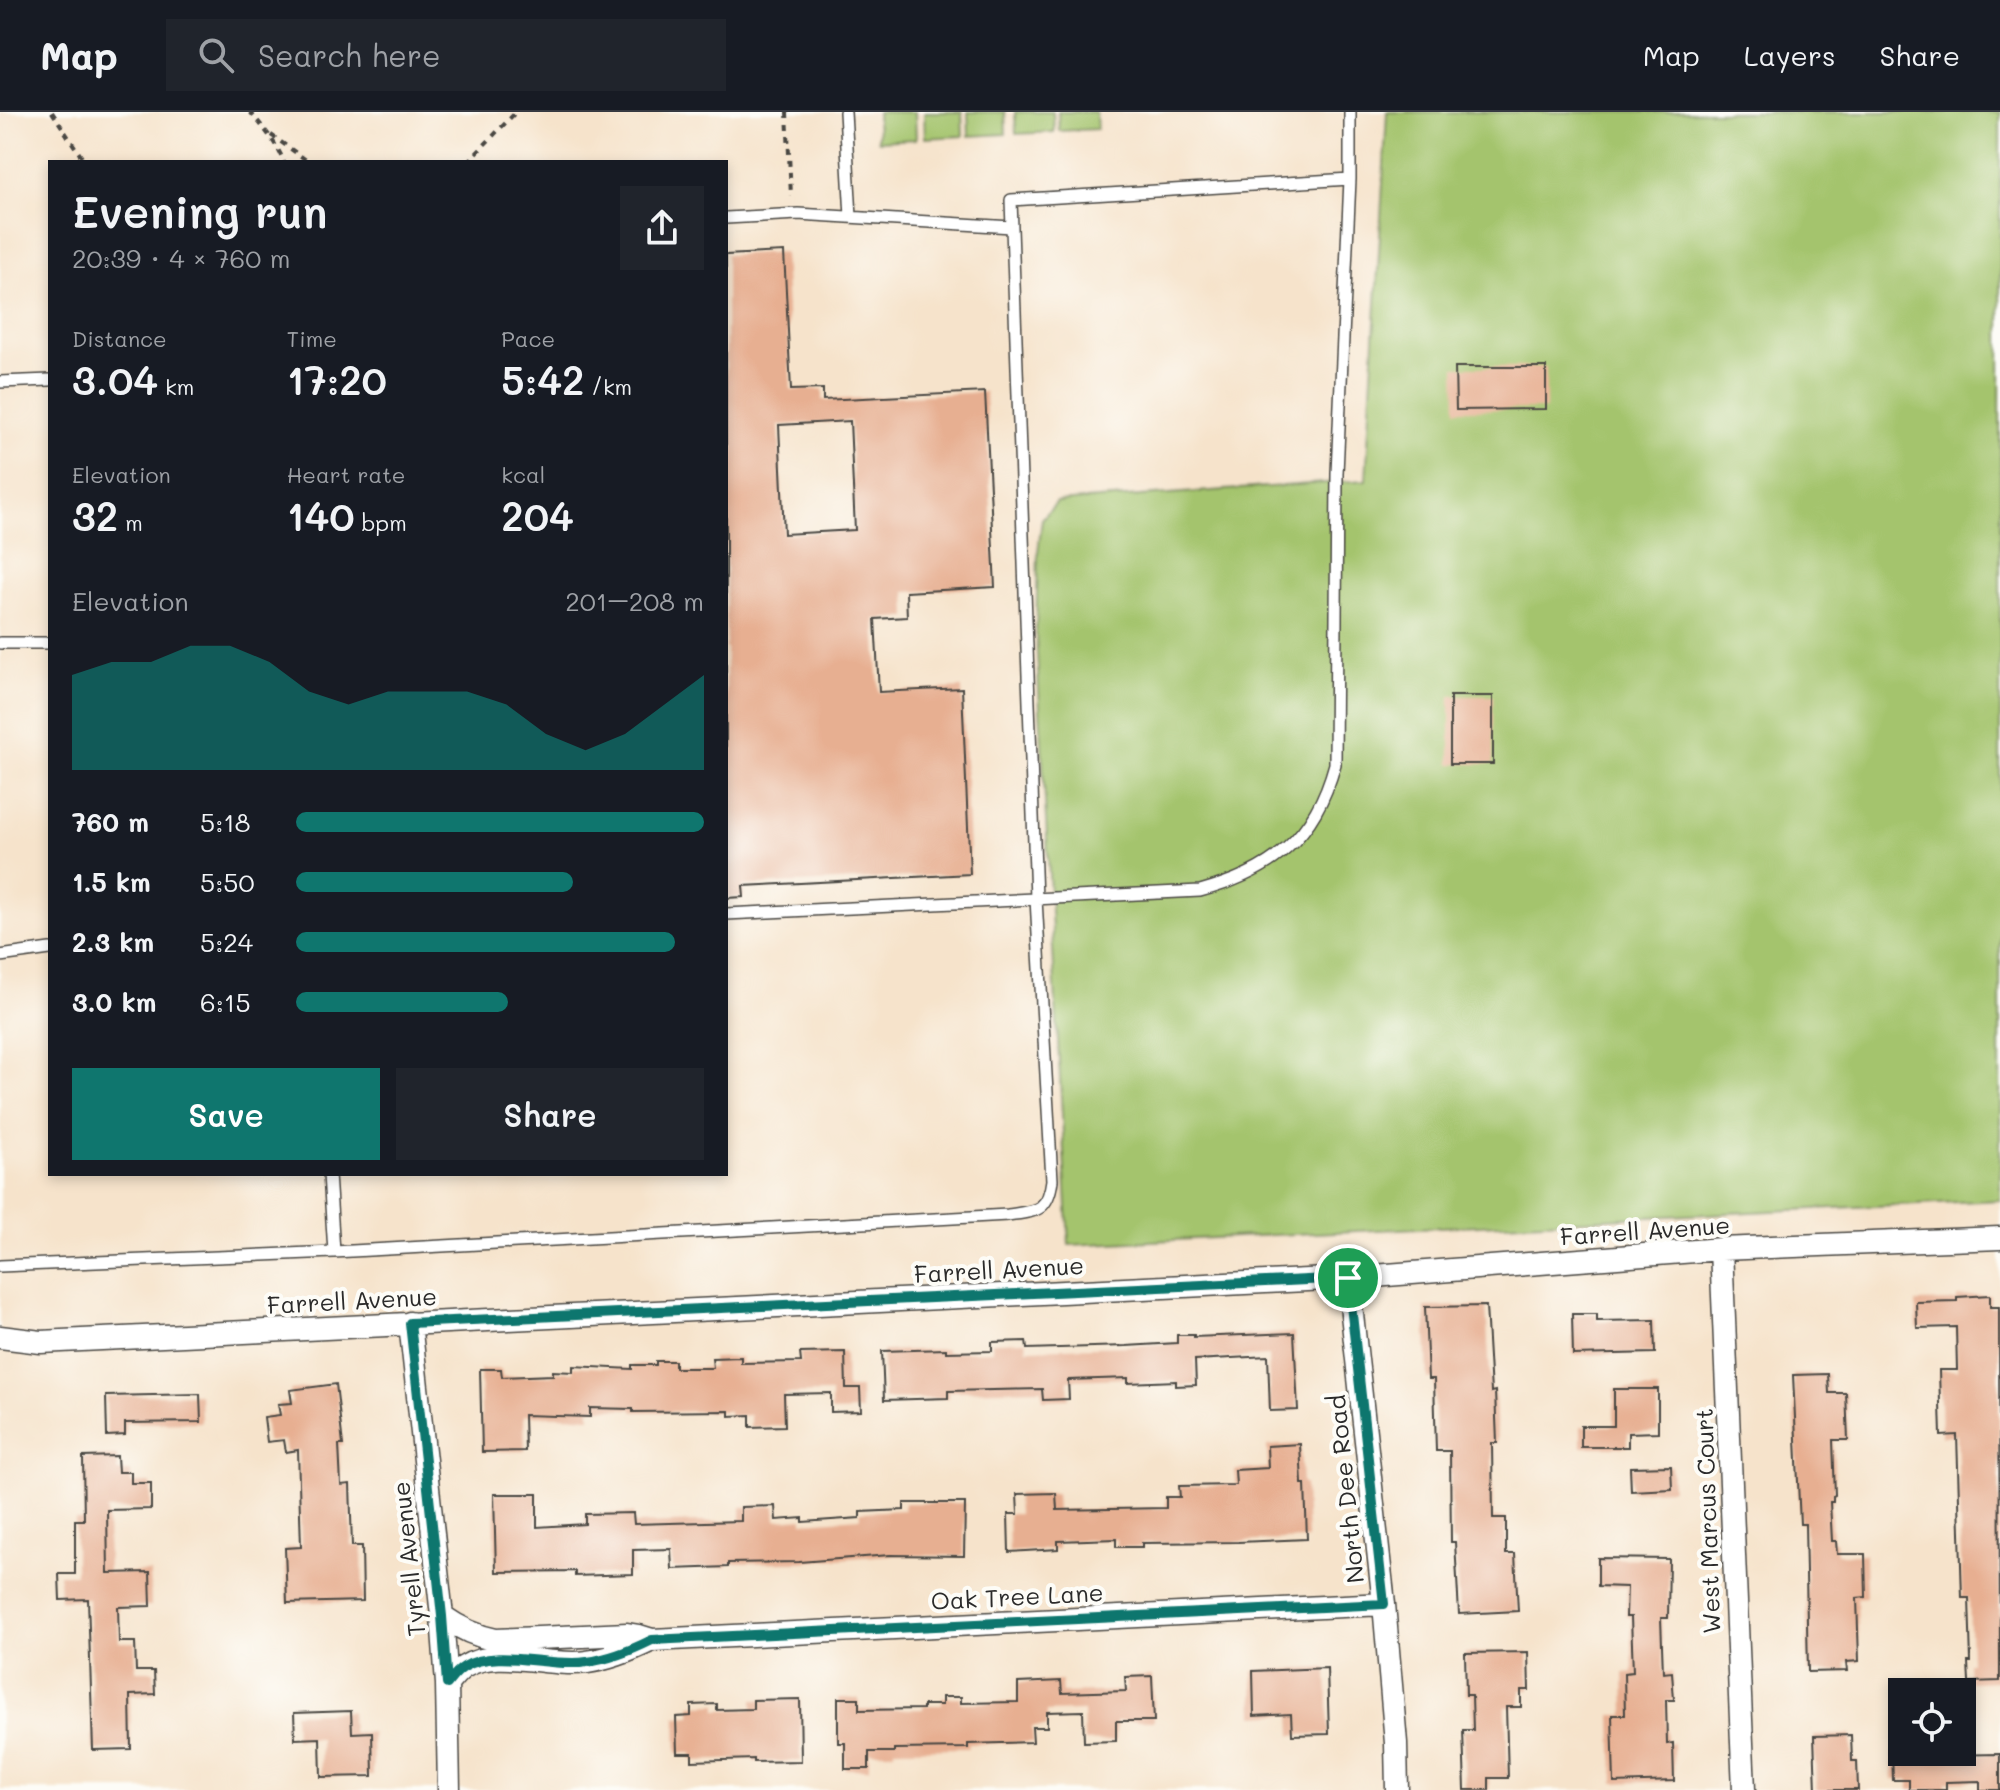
<!DOCTYPE html>
<meta charset="utf-8">
<style>
:root{--surface:#171b24;--page:#20242c;--text:#f1f3f6;--muted:#9ea1a6;--line:#363941;--accent:#0f766e}
body{margin:0;font-family:Mali,sans-serif;background:var(--page);color:var(--text);height:100vh;display:flex;flex-direction:column;font-size:30px;white-space:nowrap}
*{box-sizing:border-box;margin:0}
p{font-size:26px;color:var(--muted)}
.icon{flex:none;width:44px;height:44px;fill:none;stroke:currentColor;stroke-width:2;stroke-linecap:round;stroke-linejoin:round}
.map{position:relative;flex:1;overflow:hidden}
.side{position:absolute;left:48px;top:48px;width:680px;height:1016px;display:flex;flex-direction:column;background:var(--surface);border-radius:0px;box-shadow:0 4px 12px #0003}
.side>*{flex:none}
.controls{position:absolute;left:1888px;top:1566px;display:grid;gap:16px}
.controls a{display:grid;place-items:center;width:88px;height:88px;border-radius:0px;background:var(--surface);box-shadow:0 4px 12px #0003;font-size:40px}
.pin{position:absolute;display:grid;place-items:center;width:68px;height:68px;color:#fff;margin:-34px;border:4px solid #fff;border-radius:50%;box-shadow:0 2px 8px #0007}
.round{display:grid;place-items:center;flex:none;width:84px;height:84px;border-radius:0px;background:var(--page)}
.headline{display:flex;align-items:center;justify-content:space-between;height:136px;padding:0 24px}
h1{font-size:44px;font-weight:600;line-height:60px}
.metrics{display:grid;grid-template-columns:repeat(3,1fr);gap:12px;height:136px;padding:8px 24px}
.metrics div{display:grid;align-content:center}
.metrics b{font-size:40px;font-weight:600}
.metrics small{font-size:22px;font-weight:400}
.metrics p{font-size:22px}
.chart{height:224px;padding:16px 24px}
.chart p{display:flex;justify-content:space-between}
.chart svg{width:100%;height:144px;margin-top:8px;fill:var(--accent);opacity:.7}
.cta{display:flex;gap:16px;margin-top:auto;padding:16px 24px}
.cta a{flex:1;height:92px;border-radius:0px;background:var(--accent);color:#fff;font-size:32px;font-weight:600;line-height:92px;text-align:center}
.cta a+a{background:var(--page);color:var(--text)}
ul{padding:0 24px;list-style:none;font-size:26px}
li{display:grid;grid-template-columns:128px 96px 1fr;align-items:center;height:60px}
li i{height:20px;border-radius:10px;background:var(--accent)}
header{display:flex;align-items:center;gap:48px;box-sizing:border-box;height:112px;padding:0 40px;background:var(--surface);border-bottom:2px solid var(--line)}
header strong{font-size:38px}
nav{display:flex;gap:44px;margin-inline-start:auto;font-size:28px}
.search{width:560px;height:72px;background:var(--page);display:flex;align-items:center;gap:20px;box-sizing:border-box;padding:0 28px;border-radius:0px;color:var(--muted);font-size:30px}
.map>svg:first-child{display:block}
.green{fill:#a4c46d;stroke:#68784c;stroke-width:2}
.building{fill:#e7af91;fill-rule:evenodd}
.lines{fill:none;stroke-linecap:round;stroke-linejoin:round}
.service-casing{stroke:#494743;stroke-width:14}
.minor-casing{stroke:#494743;stroke-width:25}
.path{stroke:#494743;stroke-width:4;stroke-dasharray:6 6;stroke-linecap:butt}
.service{stroke:#fff;stroke-width:11}
.minor{stroke:#fff;stroke-width:22}
.route-casing{stroke:#fff;stroke-width:16}
.route{stroke:#0f766e;stroke-width:10}
.labels{text-anchor:middle;dominant-baseline:central;stroke-width:8;stroke-linejoin:round;paint-order:stroke}
.street-label{font-size:24px;fill:#2b2b2b;stroke:#fdfcf7}
</style>
<header>
<strong>Map</strong>
<div class="search"><svg class="icon" aria-label="search" viewBox="0 0 24 24"><circle cx="10" cy="10" r="6"/><path d="M15 15l6 6"/></svg>Search here</div>
<nav><a>Map</a><a>Layers</a><a>Share</a></nav>
</header>
<div class="map">
<svg width="2000" height="1678" viewBox="0 0 2000 1678">
<rect width="100%" height="100%" fill="#fdfcf7"/>
<filter id="ink" filterUnits="userSpaceOnUse"><feTurbulence type="fractalNoise" baseFrequency=".0125" numOctaves="2"/><feDisplacementMap in="SourceGraphic" scale="16" xChannelSelector="R" yChannelSelector="G"/><feConvolveMatrix kernelMatrix="1 2 1 2 8 2 1 2 1" color-interpolation-filters="sRGB"/></filter>
<filter id="wash" filterUnits="userSpaceOnUse"><feTurbulence type="fractalNoise" baseFrequency=".006" numOctaves="4" result="noise"/><feDisplacementMap in="SourceGraphic" scale="32" xChannelSelector="R" yChannelSelector="G"/><feGaussianBlur stdDeviation="1.8" result="paint"/><feColorMatrix in="noise" values="0 0 0 0 0 0 0 0 0 0 0 0 0 0 0 0 0 1.4 0 .05"/><feComposite in="paint" operator="in"/></filter>
<g filter="url(#wash)">
<rect width="100%" height="100%" fill="#f6e3cb"/>
<path class="green" d="M 877,0 L 915,0 L 916,27 L 878,29 Z
M 924,0 L 962,0 L 963,24 L 925,26 Z
M 968,0 L 1005,0 L 1006,22 L 969,24 Z
M 1015,0 L 1053,0 L 1054,20 L 1016,22 Z
M 1058,0 L 1096,0 L 1097,17 L 1059,19 Z
M 1387,0 L 2000,0 L 2000,1088 L 1069,1133 L 1036,523 L 1038,440 L 1042,407 L 1057,390 L 1366,368 Z"/>
<g id="blocks">
<path class="building" d="M 784,140 L 791,278 L 823,277 L 823,288 L 985,280 L 995,475 L 906,480 L 907,505 L 875,507 L 879,580 L 962,576 L 970,762 L 743,774 L 744,785 L 726,786 L 726,143 ZM 850,309 L 855,418 L 784,422 L 779,313 Z
M 1455,255 L 1546,255 L 1546,297 L 1456,298 Z
M 1450,584 L 1493,584 L 1493,652 L 1450,652 Z
M 1990,1183 L 1990,1195 L 1999,1195 L 2000,1569 L 1969,1570 L 1968,1550 L 1971,1550 L 1969,1486 L 1962,1486 L 1957,1323 L 1941,1324 L 1939,1258 L 1957,1258 L 1956,1215 L 1917,1216 L 1916,1190 L 1957,1189 L 1957,1185 Z
M 1486,1194 L 1491,1280 L 1495,1279 L 1497,1331 L 1492,1331 L 1493,1406 L 1506,1406 L 1506,1442 L 1515,1442 L 1518,1499 L 1459,1502 L 1455,1430 L 1451,1430 L 1450,1339 L 1436,1339 L 1434,1267 L 1428,1267 L 1425,1195 Z
M 1572,1202 L 1597,1202 L 1597,1209 L 1654,1208 L 1655,1241 L 1573,1243 Z
M 1294,1221 L 1298,1298 L 1270,1299 L 1268,1244 L 1195,1248 L 1196,1273 L 1176,1274 L 1176,1269 L 1128,1271 L 1128,1266 L 1068,1268 L 1069,1287 L 1043,1288 L 1042,1277 L 948,1279 L 948,1286 L 884,1288 L 882,1239 L 946,1237 L 946,1240 L 992,1239 L 992,1230 L 1026,1229 L 1027,1237 L 1126,1234 L 1177,1231 L 1177,1223 L 1194,1223 L 1194,1225 Z
M 845,1240 L 846,1276 L 860,1276 L 861,1299 L 831,1300 L 831,1281 L 784,1282 L 785,1314 L 750,1315 L 750,1303 L 729,1304 L 729,1299 L 633,1300 L 633,1297 L 590,1296 L 590,1305 L 524,1303 L 525,1339 L 482,1340 L 480,1257 L 501,1257 L 502,1265 L 553,1263 L 553,1259 L 573,1260 L 573,1254 L 632,1257 L 632,1253 L 656,1253 L 656,1249 L 675,1249 L 675,1256 L 713,1256 L 712,1246 L 741,1245 L 741,1251 L 801,1250 L 800,1241 Z
M 1828,1262 L 1829,1281 L 1846,1281 L 1848,1328 L 1833,1328 L 1835,1383 L 1833,1384 L 1833,1390 L 1830,1390 L 1832,1429 L 1836,1429 L 1837,1442 L 1865,1442 L 1866,1485 L 1857,1486 L 1859,1549 L 1846,1550 L 1847,1559 L 1808,1560 L 1805,1412 L 1800,1412 L 1793,1263 Z
M 336,1272 L 343,1333 L 339,1333 L 341,1373 L 350,1372 L 352,1434 L 362,1434 L 363,1489 L 287,1491 L 285,1436 L 301,1435 L 298,1338 L 286,1340 L 284,1328 L 267,1330 L 264,1305 L 280,1303 L 278,1292 L 292,1291 L 290,1278 Z
M 1614,1277 L 1658,1277 L 1658,1320 L 1628,1321 L 1628,1335 L 1581,1335 L 1581,1314 L 1614,1314 Z
M 200,1282 L 201,1310 L 125,1311 L 125,1323 L 107,1324 L 106,1284 Z
M 1300,1332 L 1302,1372 L 1305,1372 L 1307,1427 L 1238,1430 L 1142,1431 L 1142,1435 L 1116,1435 L 1116,1427 L 1058,1429 L 1058,1437 L 1009,1440 L 1008,1402 L 1018,1402 L 1017,1382 L 1056,1381 L 1057,1398 L 1166,1396 L 1166,1385 L 1180,1385 L 1179,1374 L 1236,1373 L 1235,1358 L 1268,1356 L 1267,1334 Z
M 117,1344 L 118,1360 L 131,1360 L 131,1371 L 151,1371 L 151,1397 L 107,1398 L 108,1461 L 150,1460 L 151,1494 L 118,1495 L 119,1530 L 135,1530 L 136,1559 L 154,1559 L 155,1582 L 130,1583 L 131,1637 L 93,1638 L 88,1487 L 60,1488 L 59,1462 L 75,1462 L 75,1408 L 84,1408 L 83,1345 Z
M 1671,1354 L 1672,1377 L 1631,1379 L 1630,1355 Z
M 494,1382 L 537,1382 L 537,1415 L 585,1412 L 585,1402 L 633,1401 L 634,1412 L 741,1409 L 741,1395 L 775,1394 L 776,1408 L 803,1406 L 803,1410 L 860,1406 L 860,1400 L 904,1398 L 904,1391 L 965,1391 L 964,1444 L 890,1443 L 799,1450 L 728,1451 L 728,1455 L 672,1457 L 671,1437 L 633,1438 L 633,1462 L 575,1464 L 575,1459 L 496,1460 Z
M 1598,1446 L 1669,1447 L 1668,1506 L 1661,1506 L 1663,1561 L 1672,1560 L 1674,1588 L 1666,1588 L 1667,1632 L 1673,1631 L 1674,1669 L 1614,1671 L 1612,1603 L 1625,1603 L 1624,1561 L 1633,1560 L 1631,1505 L 1626,1505 L 1627,1475 L 1598,1474 Z
M 1528,1540 L 1529,1578 L 1521,1578 L 1521,1595 L 1506,1595 L 1508,1666 L 1489,1666 L 1489,1678 L 1465,1678 L 1463,1618 L 1473,1618 L 1472,1583 L 1466,1583 L 1465,1541 Z
M 1327,1556 L 1329,1622 L 1292,1623 L 1291,1602 L 1254,1604 L 1253,1559 Z
M 1152,1564 L 1154,1609 L 1116,1609 L 1116,1629 L 1084,1630 L 1083,1599 L 1047,1600 L 1047,1615 L 1032,1615 L 1033,1630 L 968,1632 L 968,1636 L 894,1637 L 894,1640 L 869,1640 L 869,1657 L 845,1657 L 845,1631 L 838,1631 L 838,1586 L 859,1586 L 859,1598 L 923,1597 L 923,1593 L 942,1593 L 942,1585 L 961,1585 L 961,1591 L 1018,1590 L 1018,1571 L 1061,1569 L 1062,1581 L 1126,1579 L 1125,1565 Z
M 800,1587 L 801,1649 L 754,1650 L 754,1647 L 692,1649 L 692,1641 L 677,1641 L 676,1605 L 691,1604 L 691,1593 L 717,1592 L 717,1598 L 753,1597 L 753,1588 Z
M 351,1599 L 352,1621 L 372,1620 L 373,1664 L 321,1665 L 320,1626 L 295,1627 L 294,1601 Z
M 1851,1623 L 1852,1649 L 1857,1649 L 1858,1678 L 1816,1678 L 1814,1624 Z
M 1892,1640 L 1945,1640 L 1945,1643 L 2000,1642 L 2000,1678 L 1980,1678 L 1980,1669 L 1946,1670 L 1946,1678 L 1909,1678 L 1909,1668 L 1893,1668 Z"/>
</g>
</g>
<g filter="url(#ink)">
<use href="#blocks" fill-opacity="0" stroke="#494743" stroke-width="2"/>
<g class="lines">
<g class="service-casing">
<path id="service" d="M 845,0 L 851,105
M 726,106 L 798,102 L 1012,115
M 0,270 L 50,268
M 0,531 L 50,531
M 726,802 L 1200,779 C 1272,760 1315,726 1335,652 L 1337,361 L 1350,67 L 1350,0
M 0,844 L 50,837
M 329,1062 L 334,1140
M 0,1154 L 334,1140 L 1008,1103 C 1036,1099 1048,1100 1052,1068 L 1036,787 L 1011,88 L 1350,67"/>
</g>
<g class="minor-casing">
<path id="minor" d="M 1721,1137 L 1744,1678
M 1348,1166 L 1384,1492 L 1396,1631 L 1397,1678
M 410,1211 L 442,1504 L 447,1572 L 449,1678
M 0,1225 L 41,1230 L 1348,1166 L 1721,1137 L 2000,1126
M 442,1504 C 459,1516 475,1524 496,1528 L 627,1522 L 639,1524 L 652,1528
M 447,1572 C 452,1567 457,1559 464,1555 C 497,1534 550,1556 587,1550 C 610,1547 632,1538 652,1528 L 1384,1492"/>
</g>
<path class="path" d="M 52,0 L 85,50
M 250,0 C 263,15 276,30 284,50
M 787,0 L 791,84
M 271,23 L 309,50
M 468,50 L 516,0"/>
<use href="#service" class="service"/>
<use href="#minor" class="minor"/>
</g>
</g>
<g class="lines" filter="url(#ink)">
<g class="route-casing">
<path id="route" d="M 1348,1166 L 1384,1492 L 652,1528 C 632,1538 610,1547 587,1550 C 551,1556 496,1535 464,1555 C 457,1559 452,1566 447,1572 L 442,1504 L 410,1211 Z"/>
</g>
<use href="#route" class="route"/>
</g>
<g class="labels">
<g class="street-label">
<text transform="translate(1645 1118) rotate(-4)">Farrell Avenue</text>
<text transform="translate(999 1157) rotate(-3)">Farrell Avenue</text>
<text transform="translate(352 1188) rotate(-3)">Farrell Avenue</text>
<text transform="translate(1345 1377) rotate(-96)">North Dee Road</text>
<text transform="translate(1707 1409) rotate(-92)">West Marcus Court</text>
<text transform="translate(408 1447) rotate(-96)">Tyrell Avenue</text>
<text transform="translate(1017 1484) rotate(-3)">Oak Tree Lane</text>
</g>
</g>
</svg>
<div class="controls">
<a><svg class="icon" aria-label="locate" viewBox="0 0 24 24"><circle cx="12" cy="12" r="6"/><path d="M12 2v4M12 18v4M2 12h4M18 12h4"/></svg></a>
</div>
<div class="pin" style="left:1348px;top:1166px;background:#1e9e55"><svg class="icon" aria-label="arrive" viewBox="0 0 24 24"><path d="M6 21V4h12l-3 4 3 4H6"/></svg></div>
<section class="side">
<div class="headline"><div><h1>Evening run</h1><p>20:39 · 4 × 760 m</p></div><a class="round"><svg class="icon" aria-label="share" viewBox="0 0 24 24"><path d="M12 15V3M7 8l5-5 5 5M5 13v7h14v-7"/></svg></a></div>
<div class="metrics">
<div><p>Distance</p><b>3.04<small> km</small></b></div>
<div><p>Time</p><b>17:20</b></div>
<div><p>Pace</p><b>5:42<small> /km</small></b></div>
</div>
<div class="metrics">
<div><p>Elevation</p><b>32<small> m</small></b></div>
<div><p>Heart rate</p><b>140<small> bpm</small></b></div>
<div><p>kcal</p><b>204</b></div>
</div>
<div class="chart"><p><span>Elevation</span>201–208 m</p>
<svg viewBox="0 0 160 44" preserveAspectRatio="none"><path d="M0 44V15L10 11L20 11L30 6L40 6L50 11L60 20L70 24L80 20L90 20L100 20L110 24L120 33L130 38L140 33L150 24L160 15V44z"/></svg>
</div>
<ul>
<li><b>760 m</b>5:18<i style="width:100%"></i></li>
<li><b>1.5 km</b>5:50<i style="width:68%"></i></li>
<li><b>2.3 km</b>5:24<i style="width:93%"></i></li>
<li><b>3.0 km</b>6:15<i style="width:52%"></i></li>
</ul>
<div class="cta"><a>Save</a><a>Share</a></div>
</section>
</div>
